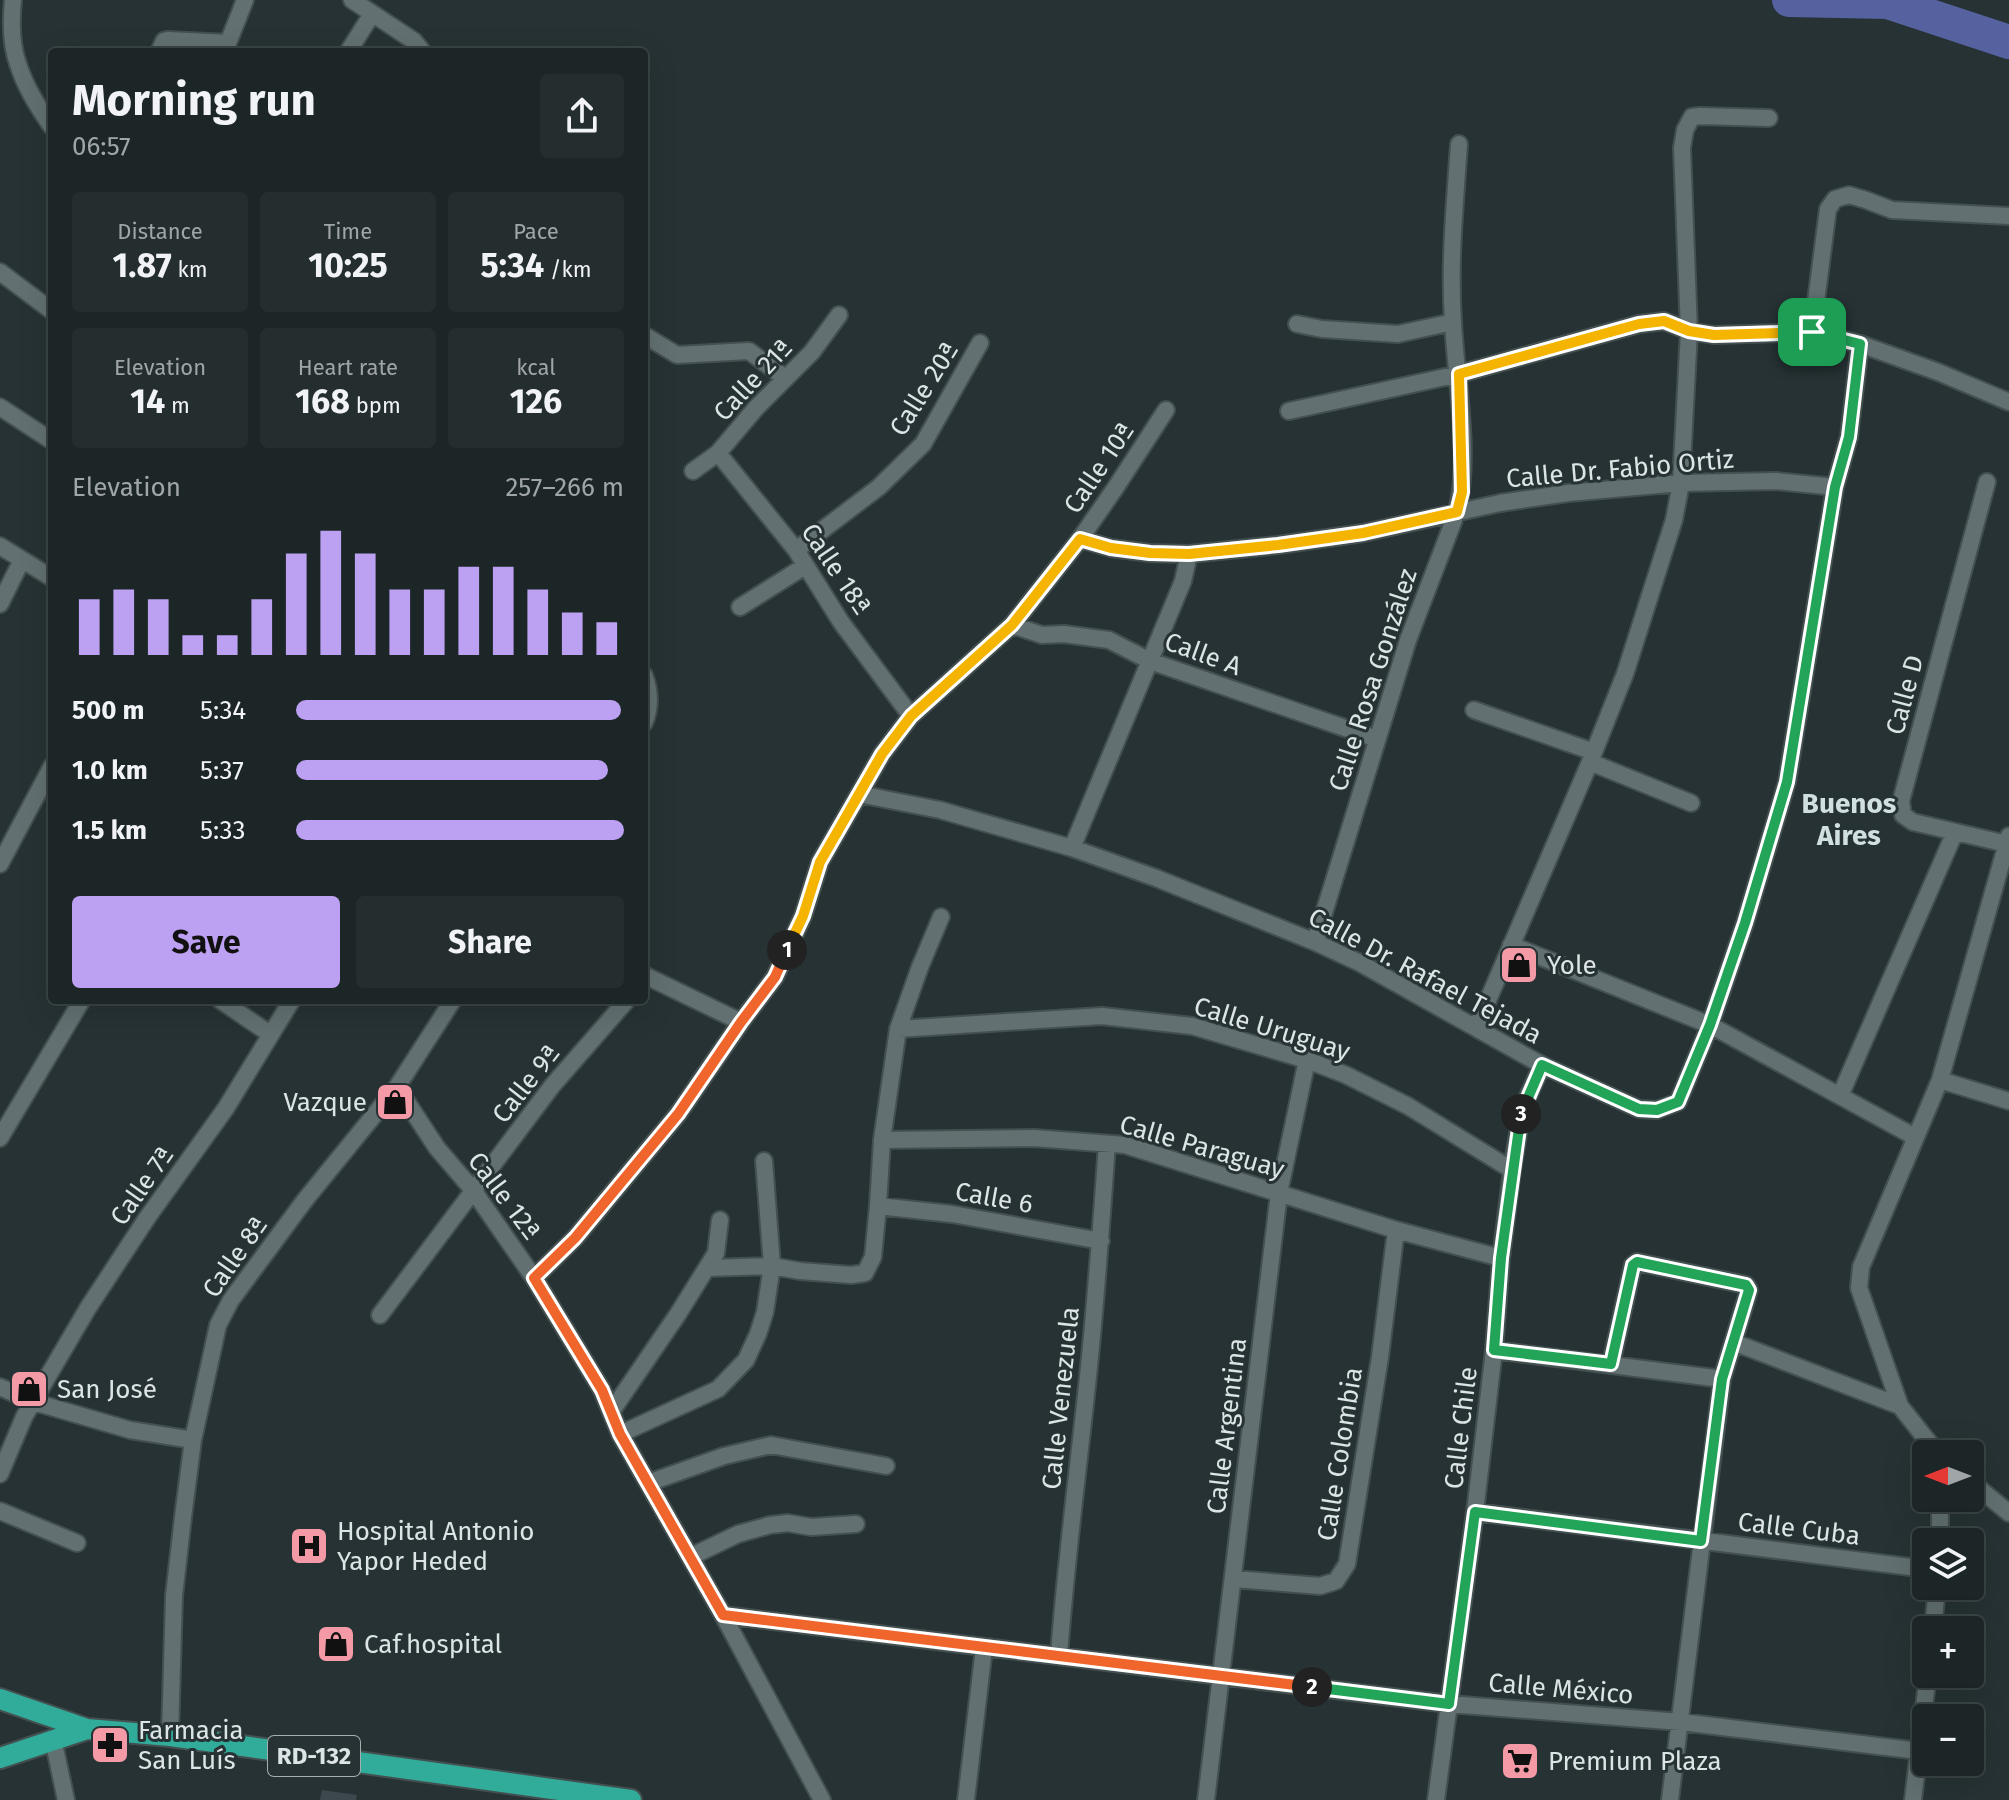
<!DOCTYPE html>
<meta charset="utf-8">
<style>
:root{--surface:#1c2627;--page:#252e2f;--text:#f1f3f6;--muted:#a0a5a7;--line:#3a4344;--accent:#bca0f2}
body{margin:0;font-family:"Fira Sans",sans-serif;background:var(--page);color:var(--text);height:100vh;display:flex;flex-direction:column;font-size:30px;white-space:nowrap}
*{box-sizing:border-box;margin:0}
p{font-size:26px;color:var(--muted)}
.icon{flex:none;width:44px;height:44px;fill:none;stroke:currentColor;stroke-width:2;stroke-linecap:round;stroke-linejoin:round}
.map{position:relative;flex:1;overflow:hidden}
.side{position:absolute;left:48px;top:48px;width:600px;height:956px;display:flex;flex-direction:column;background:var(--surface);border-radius:8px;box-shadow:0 8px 32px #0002,0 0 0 2px var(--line)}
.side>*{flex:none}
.needle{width:52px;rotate:270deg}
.fabs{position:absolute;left:1912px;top:1440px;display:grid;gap:16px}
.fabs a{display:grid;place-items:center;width:72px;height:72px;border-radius:8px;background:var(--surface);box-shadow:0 8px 32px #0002,0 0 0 2px var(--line);font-size:40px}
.pin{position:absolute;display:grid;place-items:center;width:68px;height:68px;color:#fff;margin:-34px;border-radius:16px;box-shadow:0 4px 12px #0006}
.km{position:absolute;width:40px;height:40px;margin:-20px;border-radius:50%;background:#222;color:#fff;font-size:22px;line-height:40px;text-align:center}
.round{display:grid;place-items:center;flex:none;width:84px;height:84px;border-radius:8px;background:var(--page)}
.overview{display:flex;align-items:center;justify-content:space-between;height:136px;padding:0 24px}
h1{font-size:44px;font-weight:700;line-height:60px}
.stats{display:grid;grid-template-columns:repeat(3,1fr);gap:12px;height:136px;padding:8px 24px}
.stats div{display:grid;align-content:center;border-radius:8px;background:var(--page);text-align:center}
.stats b{font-size:34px;font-weight:700}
.stats small{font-size:22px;font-weight:400}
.stats p{font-size:22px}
.chart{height:224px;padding:16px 24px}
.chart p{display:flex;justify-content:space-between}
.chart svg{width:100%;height:144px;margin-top:8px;stroke:var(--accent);stroke-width:6}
.action{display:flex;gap:16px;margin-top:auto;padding:16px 24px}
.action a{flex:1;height:92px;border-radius:8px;background:var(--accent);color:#111;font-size:32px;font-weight:700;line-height:92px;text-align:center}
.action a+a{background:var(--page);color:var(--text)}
ul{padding:0 24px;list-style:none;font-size:26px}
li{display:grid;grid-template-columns:128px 96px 1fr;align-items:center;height:60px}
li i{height:20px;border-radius:10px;background:var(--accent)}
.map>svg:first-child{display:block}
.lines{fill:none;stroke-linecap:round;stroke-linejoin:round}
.river{stroke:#5662a0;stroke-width:34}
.building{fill:#3d474e}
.street-casing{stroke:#444f50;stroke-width:20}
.primary-casing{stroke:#444f50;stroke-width:24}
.street{stroke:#627072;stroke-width:16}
.primary{stroke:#31ab9a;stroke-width:20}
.split-1-casing{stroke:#fff;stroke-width:16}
.split-2-casing{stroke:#fff;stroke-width:16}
.split-3-casing{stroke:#fff;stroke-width:16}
.split-4-casing{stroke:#fff;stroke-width:16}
.split-1{stroke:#f5b400;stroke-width:10}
.split-2{stroke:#f0652b;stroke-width:10}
.split-3{stroke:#22a559;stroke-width:10}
.split-4{stroke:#22a559;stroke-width:10}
.labels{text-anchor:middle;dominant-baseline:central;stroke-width:6;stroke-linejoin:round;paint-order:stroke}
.shield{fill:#263234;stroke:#a5afb0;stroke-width:2}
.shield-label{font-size:24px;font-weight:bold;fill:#dce4e5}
.street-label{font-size:26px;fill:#dce4e5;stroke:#263234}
.poi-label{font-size:26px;fill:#dce4e5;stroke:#263234;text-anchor:start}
.neighbourhood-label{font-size:28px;font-weight:bold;fill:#d0dfe2;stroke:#263234}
</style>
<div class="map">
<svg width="2009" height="1800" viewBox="0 0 2009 1800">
<rect width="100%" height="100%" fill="#263234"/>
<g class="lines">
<path class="river" d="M 1789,0 L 1888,2 L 2009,42"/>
</g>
<path class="building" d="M 322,1790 L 357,1795 L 356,1800 L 320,1800 Z"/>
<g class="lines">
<g class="street-casing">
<path id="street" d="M 13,0 C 11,20 11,45 18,64 C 25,86 39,109 52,127
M 352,0 L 414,41 L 423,52
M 159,52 L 164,41 L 168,40 L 228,43 L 245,0
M 348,52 L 372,14
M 0,272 L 52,311
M 1297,324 L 1322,329 L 1398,334 L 1453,322
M 1812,332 L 1828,209 L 1835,199 L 1849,195 L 1866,200 L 1892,210 L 2009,216
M 644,335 L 677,355 L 749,351 L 785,378
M 0,407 L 52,441
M 1289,411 L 1459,374 L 1639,324 L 1664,321 L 1689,331 L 1714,335 L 1812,332 L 1860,344 L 1938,372 L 2009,402
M 718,453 L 796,550 L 841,622 L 911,716
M 693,471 L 718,453 L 756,408 L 812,352 L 839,315
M 1987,482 L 1901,801 L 1903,815 L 1913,822 L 2007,844
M 1080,539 L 1111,548 L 1150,553 L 1189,554 L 1278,545 L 1363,533 L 1500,503 L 1568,493 L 1681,483 L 1776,481 L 1835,487
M 0,546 L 52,578
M 796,550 L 879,487 L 923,444 L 980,343
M 0,604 L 22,560
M 740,607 L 805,566
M 1012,625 L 1042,635 L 1064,634 L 1109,640 L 1150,661 L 1377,739
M 644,675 C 650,690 651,708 644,723
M 1474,710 L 1594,752
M 1590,762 L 1691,803
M 859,794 L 940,810 L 1072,848 L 1156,878 L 1315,942 L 1360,963 L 1542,1065 L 1639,1109 L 1657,1110 L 1678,1102 L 1710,1025 L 1745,923 L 1787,782 L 1835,487 L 1849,437 L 1860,344
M 1072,848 L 1183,581 L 1189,554
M 0,864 L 52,766
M 1315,942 L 1408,640 L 1457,512 C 1471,453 1456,382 1453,322 C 1449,263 1455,203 1459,144
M 1511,945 L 1710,1025 L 1915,1137
M 644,975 L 741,1022
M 220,1000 L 270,1034
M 1476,1028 L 1590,762 L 1625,674 L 1674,520 L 1681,483 L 1689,331 L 1682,148 L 1685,130 L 1692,117 L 1700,116 L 1769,118
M 898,1029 L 1102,1016 L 1192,1026 L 1307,1060 L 1346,1075 L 1408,1106 L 1512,1170
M 1940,1080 L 2009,1101
M 397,1087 L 437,1148 L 473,1190 L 534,1278 L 602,1390 L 620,1434 L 723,1615 L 822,1800
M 1840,1096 L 1955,832
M 0,1138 L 82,1000
M 882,1140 L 1034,1138 L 1125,1145 L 1396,1230 L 1501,1258
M 878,1206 L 952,1214 L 1101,1241
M 707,1268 L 772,1266 L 800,1271 L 851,1275 L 865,1273 L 873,1257 L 878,1206 L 882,1140 L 898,1029 L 920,967 L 941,917
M 534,1278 L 575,1238 L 678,1114 L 741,1022 L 775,977 L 803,916 L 820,862 L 882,754 L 911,716 L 1012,625 L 1080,539 L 1116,487 L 1166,410
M 380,1315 L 552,1086 L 627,1000
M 1733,1342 L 1900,1406 L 1938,1454
M 1494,1350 L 1722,1379
M 1611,1364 L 1633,1265 L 1637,1262 L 1746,1285 L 1749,1290 L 1722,1379 L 1670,1800
M 0,1387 L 34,1402 L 130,1430 L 193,1440
M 1900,1406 L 1859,1288 L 1861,1267 L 1940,1080 L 2009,836
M 611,1412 L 678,1314 L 716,1253 L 720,1220
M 620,1434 L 718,1389 L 746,1360 L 758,1334 L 765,1312 L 772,1266 L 764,1161
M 0,1474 L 24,1417 L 88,1308 L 147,1218 L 226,1108 L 292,1000
M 1970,1481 L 2009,1513
M 648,1483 L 724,1456 L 771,1445 L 886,1466
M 0,1511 L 77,1543
M 1475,1512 L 1926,1569
M 1940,1542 L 1940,1498
M 690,1557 L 738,1534 L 770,1525 L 788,1523 L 811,1527 L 856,1524
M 1234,1579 L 1320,1586 L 1336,1581 L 1347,1564 L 1380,1357 L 1396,1230
M 723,1615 L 1449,1704 L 1681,1722 L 1919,1751
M 1933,1630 L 1937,1586
M 1059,1656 C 1066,1556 1080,1457 1090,1357 C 1097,1286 1102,1215 1107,1144
M 170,1736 L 174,1596 L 183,1517 L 193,1440 L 218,1325 L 231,1300 L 305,1200 L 397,1087 L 453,1000
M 53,1739 L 66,1800
M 966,1800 L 984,1648
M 1206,1800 L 1279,1193 L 1307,1060
M 1436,1800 L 1475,1512 L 1494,1350 L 1501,1258 L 1512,1170 L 1522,1110 L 1542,1065
M 1913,1800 L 1928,1674"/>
</g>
<g class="primary-casing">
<path id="primary" d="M 0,1699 L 87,1729
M 0,1758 L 87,1729 L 170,1736 L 631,1800"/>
</g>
<use href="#street" class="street"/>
<use href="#primary" class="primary"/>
</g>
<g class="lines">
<g class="split-1-casing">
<path id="split-1" d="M 787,950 L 803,916 L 820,862 L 882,754 L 911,716 L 1012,625 L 1080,539 L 1111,548 L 1150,553 L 1189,554 L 1278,545 L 1363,533 L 1457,512 L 1462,492 L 1459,374 L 1639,324 L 1664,321 L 1689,331 L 1714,335 L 1812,332"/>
</g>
<g class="split-2-casing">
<path id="split-2" d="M 787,950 L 775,977 L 741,1022 L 678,1114 L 575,1238 L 534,1278 L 602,1390 L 620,1434 L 723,1615 L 1312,1687"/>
</g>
<g class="split-3-casing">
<path id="split-3" d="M 1312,1687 L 1449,1704 L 1475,1512 L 1701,1541 L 1722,1379 L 1749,1290 L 1746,1285 L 1637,1262 L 1633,1265 L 1611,1364 L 1494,1350 L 1501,1258 L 1521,1114"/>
</g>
<g class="split-4-casing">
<path id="split-4" d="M 1521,1114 L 1542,1065 L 1639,1109 L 1657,1110 L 1678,1102 L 1710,1025 L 1745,923 L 1787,782 L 1835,487 L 1849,437 L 1860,344 L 1812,332"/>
</g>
<use href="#split-1" class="split-1"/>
<use href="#split-2" class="split-2"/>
<use href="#split-3" class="split-3"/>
<use href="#split-4" class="split-4"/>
</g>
<defs>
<g id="shop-square" transform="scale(2)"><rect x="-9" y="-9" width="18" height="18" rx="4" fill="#f49aa6" stroke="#263234"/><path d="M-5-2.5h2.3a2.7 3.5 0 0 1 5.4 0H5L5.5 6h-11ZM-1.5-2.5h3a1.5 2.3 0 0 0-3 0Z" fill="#111"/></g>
<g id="hospital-square" transform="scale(2)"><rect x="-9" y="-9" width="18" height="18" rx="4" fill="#f49aa6" stroke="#263234"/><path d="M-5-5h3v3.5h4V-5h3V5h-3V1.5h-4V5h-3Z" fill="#111"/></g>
<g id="pharmacy-square" transform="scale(2)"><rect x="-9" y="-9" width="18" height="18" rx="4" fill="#f49aa6" stroke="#263234"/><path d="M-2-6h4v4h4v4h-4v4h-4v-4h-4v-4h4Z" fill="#111"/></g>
<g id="supermarket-square" transform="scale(2)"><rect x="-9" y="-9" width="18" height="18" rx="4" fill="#f49aa6" stroke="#263234"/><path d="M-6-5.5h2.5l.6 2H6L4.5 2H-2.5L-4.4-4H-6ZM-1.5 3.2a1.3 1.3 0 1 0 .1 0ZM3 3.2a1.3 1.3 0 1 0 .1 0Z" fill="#111"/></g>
</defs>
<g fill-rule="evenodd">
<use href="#shop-square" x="1519" y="965"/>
<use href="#shop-square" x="395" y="1102"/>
<use href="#shop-square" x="29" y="1389"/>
<use href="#hospital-square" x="309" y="1546"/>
<use href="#shop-square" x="336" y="1644"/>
<use href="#pharmacy-square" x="110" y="1745"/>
<use href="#supermarket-square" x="1520" y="1761"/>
</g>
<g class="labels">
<rect class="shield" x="268" y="1736" width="92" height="40" rx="6"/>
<g class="shield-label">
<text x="314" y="1756">RD-132</text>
</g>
<g class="street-label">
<text transform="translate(753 380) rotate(-47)">Calle 21ª</text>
<text transform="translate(924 389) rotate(-58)">Calle 20ª</text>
<text transform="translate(1099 468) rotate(-56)">Calle 10ª</text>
<text transform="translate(1620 469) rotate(-5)">Calle Dr. Fabio Ortiz</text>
<text transform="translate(836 569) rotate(56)">Calle 18ª</text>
<text transform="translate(1203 654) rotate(20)">Calle A</text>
<text transform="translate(1373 680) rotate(-72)">Calle Rosa González</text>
<text transform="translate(1905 695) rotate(-75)">Calle D</text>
<text transform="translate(1425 976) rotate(28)">Calle Dr. Rafael Tejada</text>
<text transform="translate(1272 1029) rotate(17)">Calle Uruguay</text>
<text transform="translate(526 1084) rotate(-52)">Calle 9ª</text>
<text transform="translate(1202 1147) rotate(16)">Calle Paraguay</text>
<text transform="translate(142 1186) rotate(-55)">Calle 7ª</text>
<text transform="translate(504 1196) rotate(53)">Calle 12ª</text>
<text transform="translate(994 1198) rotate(10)">Calle 6</text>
<text transform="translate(235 1257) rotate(-55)">Calle 8ª</text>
<text transform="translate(1061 1398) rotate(-84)">Calle Venezuela</text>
<text transform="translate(1227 1426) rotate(-83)">Calle Argentina</text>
<text transform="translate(1461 1428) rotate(-83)">Calle Chile</text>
<text transform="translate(1340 1454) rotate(-81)">Calle Colombia</text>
<text transform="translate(1799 1529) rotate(7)">Calle Cuba</text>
<text transform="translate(1561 1689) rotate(5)">Calle México</text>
</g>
<g class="poi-label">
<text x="1547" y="965">Yole</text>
<text x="367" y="1102" text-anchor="end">Vazque</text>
<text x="57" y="1389">San José</text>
<text x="337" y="1531">Hospital Antonio<tspan x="337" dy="30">Yapor Heded</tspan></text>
<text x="364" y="1644">Caf.hospital</text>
<text x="138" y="1730">Farmacia<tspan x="138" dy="30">San Luís</tspan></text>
<text x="1548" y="1761">Premium Plaza</text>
</g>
<g class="neighbourhood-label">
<text x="1849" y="803">Buenos<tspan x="1849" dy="32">Aires</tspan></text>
</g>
</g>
</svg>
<div class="fabs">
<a><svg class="needle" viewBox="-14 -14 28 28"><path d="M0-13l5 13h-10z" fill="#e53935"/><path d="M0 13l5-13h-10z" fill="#a0a5a7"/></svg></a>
<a><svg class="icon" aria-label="layers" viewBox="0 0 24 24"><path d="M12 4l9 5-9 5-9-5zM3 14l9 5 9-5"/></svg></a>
<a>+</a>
<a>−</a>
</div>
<div class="pin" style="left:1812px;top:332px;background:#1e9e55"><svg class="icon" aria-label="arrive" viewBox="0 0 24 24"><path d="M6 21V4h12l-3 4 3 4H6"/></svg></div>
<b class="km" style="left:787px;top:950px">1</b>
<b class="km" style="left:1312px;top:1687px">2</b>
<b class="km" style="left:1521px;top:1114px">3</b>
<section class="side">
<div class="overview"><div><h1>Morning run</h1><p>06:57</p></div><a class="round"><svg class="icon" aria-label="share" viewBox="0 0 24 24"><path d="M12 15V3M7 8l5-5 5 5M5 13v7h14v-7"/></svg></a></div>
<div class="stats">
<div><p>Distance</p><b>1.87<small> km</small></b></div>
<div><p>Time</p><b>10:25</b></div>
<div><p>Pace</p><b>5:34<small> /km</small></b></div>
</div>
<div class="stats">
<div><p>Elevation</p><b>14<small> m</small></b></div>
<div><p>Heart rate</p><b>168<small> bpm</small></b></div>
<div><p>kcal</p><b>126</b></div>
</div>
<div class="chart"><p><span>Elevation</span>257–266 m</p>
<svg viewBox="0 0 160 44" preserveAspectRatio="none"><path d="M5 44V27M15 44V24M25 44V27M35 44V38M45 44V38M55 44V27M65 44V13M75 44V6M85 44V13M95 44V24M105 44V24M115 44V17M125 44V17M135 44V24M145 44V31M155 44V34"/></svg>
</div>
<ul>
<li><b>500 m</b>5:34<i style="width:99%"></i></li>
<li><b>1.0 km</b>5:37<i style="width:95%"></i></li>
<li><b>1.5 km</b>5:33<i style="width:100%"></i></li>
</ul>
<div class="action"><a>Save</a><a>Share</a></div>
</section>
</div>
